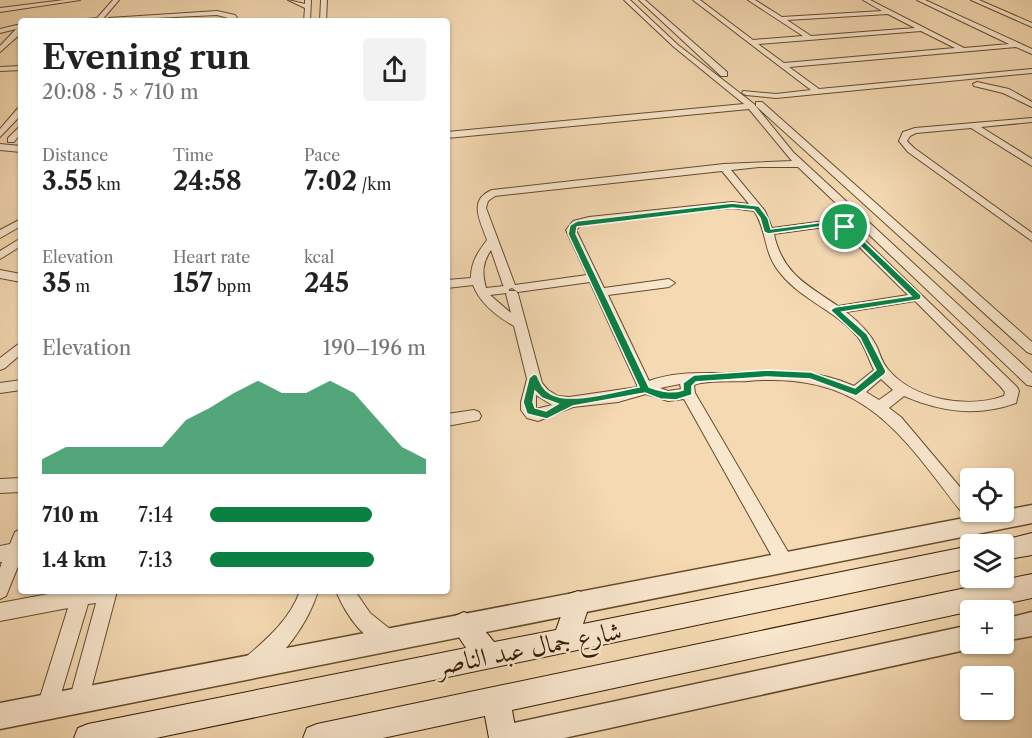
<!DOCTYPE html>
<meta charset="utf-8">
<style>
:root{--surface:#fff;--page:#f2f2f2;--text:#222;--muted:#767676;--accent:#0b8043}
body{margin:0;font-family:"Libre Caslon Text",Amiri,serif;background:var(--page);color:var(--text);height:100vh;display:flex;flex-direction:column;font-size:22px;white-space:nowrap}
*{box-sizing:border-box;margin:0}
p{font-size:20px;color:var(--muted)}
.icon{flex:none;width:33px;height:33px;fill:none;stroke:currentColor;stroke-width:2;stroke-linecap:round;stroke-linejoin:round}
.map{position:relative;flex:1;overflow:hidden}
.drawer{position:absolute;left:18px;top:18px;width:432px;height:576px;display:flex;flex-direction:column;background:var(--surface);border-radius:6px;box-shadow:0 2px 4px #0004}
.drawer>*{flex:none}
.buttons{position:absolute;left:960px;top:468px;display:grid;gap:12px}
.buttons a{display:grid;place-items:center;width:54px;height:54px;border-radius:6px;background:var(--surface);box-shadow:0 2px 4px #0004;font-size:30px}
.pin{position:absolute;display:grid;place-items:center;width:51px;height:51px;color:#fff;margin:-26px;border:3px solid #fff;border-radius:50%;box-shadow:0 2px 6px #0007}
.round{display:grid;place-items:center;flex:none;width:63px;height:63px;border-radius:6px;background:var(--page)}
.overview{display:flex;align-items:center;justify-content:space-between;height:102px;padding:0 24px}
h1{font-size:33px;font-weight:700;line-height:45px}
.metrics{display:grid;grid-template-columns:repeat(3,1fr);gap:9px;height:102px;padding:6px 24px}
.metrics div{display:grid;align-content:center}
.metrics b{font-size:26px;font-weight:700}
.metrics small{font-size:16px;font-weight:400}
.metrics p{font-size:16px}
.chart{height:168px;padding:12px 24px}
.chart p{display:flex;justify-content:space-between}
.chart svg{width:100%;height:108px;margin-top:6px;fill:var(--accent);opacity:.7}
ul{padding:0 24px;list-style:none;font-size:20px}
li{display:grid;grid-template-columns:96px 72px 1fr;align-items:center;height:45px}
li i{height:15px;border-radius:8px;background:var(--accent)}
.map>svg:first-child{display:block}
.lines{fill:none;stroke-linecap:round;stroke-linejoin:round}
.minor-casing{stroke:#664b2c;stroke-width:2}
.tertiary-casing{stroke:#664b2c;stroke-width:3}
.secondary-casing{stroke:#361c00;stroke-width:2}
.minor{fill:#f8e6cd;fill-rule:evenodd}
.tertiary{fill:#f8e6cd;fill-rule:evenodd}
.secondary{fill:#f8e6cd;fill-rule:evenodd}
.route{fill:#0b8043;stroke:#fff;stroke-width:1.5;fill-rule:evenodd}
.labels{text-anchor:middle;dominant-baseline:central;stroke-width:4.5;stroke-linejoin:round;paint-order:stroke}
.near-street-label{font-size:26px;fill:#361c00;stroke:#f8e6cd}
</style>
<div class="map">
<svg width="1032" height="738" viewBox="0 0 1032 738">
<rect width="100%" height="100%" fill="#f4d9b2"/>
<filter id="stains"><feTurbulence type="fractalNoise" baseFrequency=".00333" numOctaves="4"/><feColorMatrix values="0 0 0 0 .2 0 0 0 0 .09 0 0 0 0 .02 0 0 0 .5 -.17"/></filter>
<radialGradient id="worn" r=".72"><stop offset=".6" stop-color="#630" stop-opacity="0"/><stop offset="1" stop-color="#630" stop-opacity=".3"/></radialGradient>
<g class="lines">
<g class="minor-casing">
<path id="minor" d="M 64,0 L 80,0 L 0,12 L 0,8 Z
M 113,0 L 119,0 L 101,21 L 70,21 L 97,18 Z
M 288,0 L 305,4 L 305,0 L 311,0 L 310,21 L 304,21 L 305,8 Z
M 321,0 L 327,0 L 326,21 L 320,21 Z
M 624,0 L 630,0 L 678,45 L 754,104 L 793,152 L 1032,373 L 1032,386 L 1027,385 L 798,167 L 759,167 L 731,170 L 765,211 L 772,228 L 832,220 L 849,225 L 1017,387 L 1019,391 L 1016,403 C 977,417 942,412 904,396 L 889,408 L 901,417 L 970,499 L 970,512 L 981,512 L 989,524 L 987,529 L 981,532 L 975,529 C 906,444 873,370 748,381 C 733,382 706,380 694,385 L 695,393 L 791,557 L 794,563 L 791,569 L 785,571 L 779,569 L 684,399 L 668,401 L 646,394 L 618,402 L 573,407 L 538,421 L 527,418 L 521,410 L 521,402 L 527,379 L 514,326 C 496,316 480,303 473,285 L 447,288 L 447,280 L 471,278 C 471,262 478,252 487,240 C 481,222 467,200 492,190 L 724,164 L 792,161 L 749,109 L 447,138 L 447,132 L 744,104 L 674,47 ZM 722,171 L 749,204 L 732,202 L 589,217 L 573,221 L 566,230 L 587,275 L 515,285 L 486,208 L 488,201 L 495,196 ZM 732,208 L 754,211 C 768,231 762,252 781,274 C 802,300 836,311 857,336 C 865,346 868,358 874,370 L 854,386 C 810,366 769,372 722,373 C 698,373 672,372 649,381 L 608,295 L 669,287 L 675,283 L 669,279 L 604,288 L 576,230 L 581,225 L 589,223 ZM 832,226 L 841,229 L 908,295 L 838,306 C 807,285 782,273 774,234 ZM 491,250 L 503,285 L 504,286 L 486,288 C 482,273 482,263 491,250 ZM 590,282 L 638,387 L 569,397 L 558,396 L 548,390 L 542,383 L 518,294 L 516,291 L 509,291 L 509,289 L 512,288 L 518,292 ZM 507,293 L 506,294 L 511,313 L 490,295 ZM 915,301 L 1000,386 L 1005,392 L 1004,396 C 968,409 912,400 887,368 C 882,362 880,354 877,347 C 870,333 859,322 846,312 ZM 881,379 L 893,390 L 879,400 L 866,392 ZM 680,384 L 681,389 L 668,391 L 660,388 ZM 536,395 L 552,405 L 536,409 Z
M 639,0 L 645,0 L 727,72 L 727,76 L 721,76 Z
M 693,0 L 700,0 L 753,40 L 803,36 L 748,0 L 755,0 L 782,17 L 882,11 L 863,0 L 870,0 L 964,48 L 1009,44 L 917,0 L 925,0 L 1032,49 L 1032,54 L 1016,47 L 789,67 L 819,89 L 1032,69 L 1032,73 L 776,98 L 746,95 L 742,93 L 743,91 L 776,94 L 811,90 ZM 888,14 L 915,28 L 811,36 L 787,20 ZM 921,31 L 955,48 L 784,63 L 758,44 Z
M 971,0 L 979,0 L 1032,23 L 1032,27 Z
M 217,11 L 235,15 L 239,21 L 217,15 L 112,20 L 109,18 Z
M 21,24 L 18,36 L 0,52 L 0,46 L 16,29 L 0,33 L 0,29 Z
M 21,66 L 21,70 L 0,71 L 0,67 Z
M 977,82 L 1009,89 L 1032,102 L 1032,107 L 1003,93 L 974,86 L 973,84 Z
M 756,102 L 762,102 L 1032,342 L 1032,354 L 1027,352 L 756,106 Z
M 18,108 L 21,108 L 21,115 L 0,137 L 0,129 Z
M 1032,118 L 1032,122 L 981,127 L 1032,159 L 1032,166 L 971,128 L 916,133 L 910,136 L 907,141 L 914,148 L 1032,233 L 1032,241 L 908,152 L 899,141 L 903,132 L 915,128 Z
M 21,125 L 21,133 L 14,142 L 8,142 L 8,138 Z
M 0,144 L 21,146 L 21,152 L 0,150 Z
M 21,219 L 21,226 L 0,238 L 0,230 Z
M 21,238 L 21,246 L 0,259 L 0,251 Z
M 0,270 L 21,274 L 21,282 L 0,278 Z
M 21,342 L 21,354 L 5,368 L 0,370 L 0,358 Z
M 21,380 L 21,390 L 0,393 L 0,383 Z
M 474,410 L 479,412 L 481,416 L 479,420 L 447,426 L 447,414 Z
M 21,478 L 21,492 L 0,493 L 0,479 Z
M 21,529 L 21,559 L 6,596 L 0,599 L 0,568 L 2,562 L 0,562 L 0,546 L 10,544 L 15,532 Z
M 64,591 L 117,591 L 86,708 L 79,711 L 72,708 L 69,701 L 96,603 L 88,604 L 57,707 L 54,714 L 47,717 L 40,714 L 37,707 L 68,608 L 0,621 L 0,603 Z
M 300,591 L 318,591 C 309,621 283,661 253,674 L 246,671 L 243,664 L 246,657 C 268,638 290,619 300,591 Z
M 336,591 L 355,591 L 370,613 L 395,633 L 398,640 L 395,647 L 388,650 C 363,639 346,615 336,591 Z"/>
</g>
<g class="tertiary-casing">
<path id="tertiary" d="M 1032,505 L 1032,523 L 0,729 L 0,703 Z
M 1032,612 L 1032,636 L 1004,641 L 1004,619 Z
M 970,625 L 970,644 L 979,644 L 970,649 L 564,738 L 492,738 L 496,729 L 505,725 Z"/>
</g>
<g class="secondary-casing">
<path id="secondary" d="M 1032,533 L 1032,555 L 1004,560 L 1004,544 L 995,544 L 996,542 Z
M 970,546 L 970,568 L 156,738 L 74,738 L 78,728 L 88,724 L 466,648 L 451,625 L 455,616 L 464,612 L 473,616 L 494,642 L 556,630 L 569,594 L 578,591 L 587,594 L 590,603 L 583,624 Z
M 1032,574 L 1032,598 L 512,710 L 517,738 L 489,738 L 485,716 L 383,738 L 303,738 L 307,728 L 317,724 Z"/>
</g>
<use href="#minor" class="minor"/>
<use href="#tertiary" class="tertiary"/>
<use href="#secondary" class="secondary"/>
</g>
<path class="route" d="M 732,203 L 759,206 L 768,218 L 771,229 L 832,221 L 848,226 L 921,295 L 921,299 L 918,300 L 842,312 L 867,334 L 886,371 L 885,374 L 856,396 L 810,379 L 767,377 L 696,382 L 692,386 L 692,395 L 676,400 L 660,399 L 645,393 L 573,406 L 547,419 L 527,414 L 523,402 L 529,378 L 534,374 L 537,375 C 540,382 543,390 551,394 C 571,405 616,391 639,387 L 568,234 L 570,225 L 577,221 ZM 732,208 L 754,210 L 760,218 L 764,232 L 768,234 L 832,225 L 843,229 L 911,296 L 835,307 L 830,310 L 860,338 L 876,370 L 855,388 L 811,372 L 767,370 L 694,375 L 683,383 L 683,390 C 671,394 661,391 649,387 L 576,234 L 577,227 ZM 535,391 L 542,398 L 558,404 L 546,411 L 535,408 L 533,402 Z"/>
<g class="labels">
<g class="near-street-label">
<text transform="translate(529 648) rotate(-11)">شارع جمال عبد الناصر</text>
</g>
</g>
<rect width="100%" height="100%" filter="url(#stains)"/>
<rect width="100%" height="100%" fill="url(#worn)"/>
</svg>
<div class="buttons">
<a><svg class="icon" aria-label="locate" viewBox="0 0 24 24"><circle cx="12" cy="12" r="6"/><path d="M12 2v4M12 18v4M2 12h4M18 12h4"/></svg></a>
<a><svg class="icon" aria-label="layers" viewBox="0 0 24 24"><path d="M12 4l9 5-9 5-9-5zM3 14l9 5 9-5"/></svg></a>
<a>+</a>
<a>−</a>
</div>
<div class="pin" style="left:845px;top:227px;background:#1e9e55"><svg class="icon" aria-label="arrive" viewBox="0 0 24 24"><path d="M6 21V4h12l-3 4 3 4H6"/></svg></div>
<section class="drawer">
<div class="overview"><div><h1>Evening run</h1><p>20:08 · 5 × 710 m</p></div><a class="round"><svg class="icon" aria-label="share" viewBox="0 0 24 24"><path d="M12 15V3M7 8l5-5 5 5M5 13v7h14v-7"/></svg></a></div>
<div class="metrics">
<div><p>Distance</p><b>3.55<small> km</small></b></div>
<div><p>Time</p><b>24:58</b></div>
<div><p>Pace</p><b>7:02<small> /km</small></b></div>
</div>
<div class="metrics">
<div><p>Elevation</p><b>35<small> m</small></b></div>
<div><p>Heart rate</p><b>157<small> bpm</small></b></div>
<div><p>kcal</p><b>245</b></div>
</div>
<div class="chart"><p><span>Elevation</span>190–196 m</p>
<svg viewBox="0 0 160 44" preserveAspectRatio="none"><path d="M0 44V38L10 33L20 33L30 33L40 33L50 33L60 22L70 17L80 11L90 6L100 11L110 11L120 6L130 11L140 22L150 33L160 38V44z"/></svg>
</div>
<ul>
<li><b>710 m</b>7:14<i style="width:75%"></i></li>
<li><b>1.4 km</b>7:13<i style="width:76%"></i></li>
</ul>
</section>
</div>
